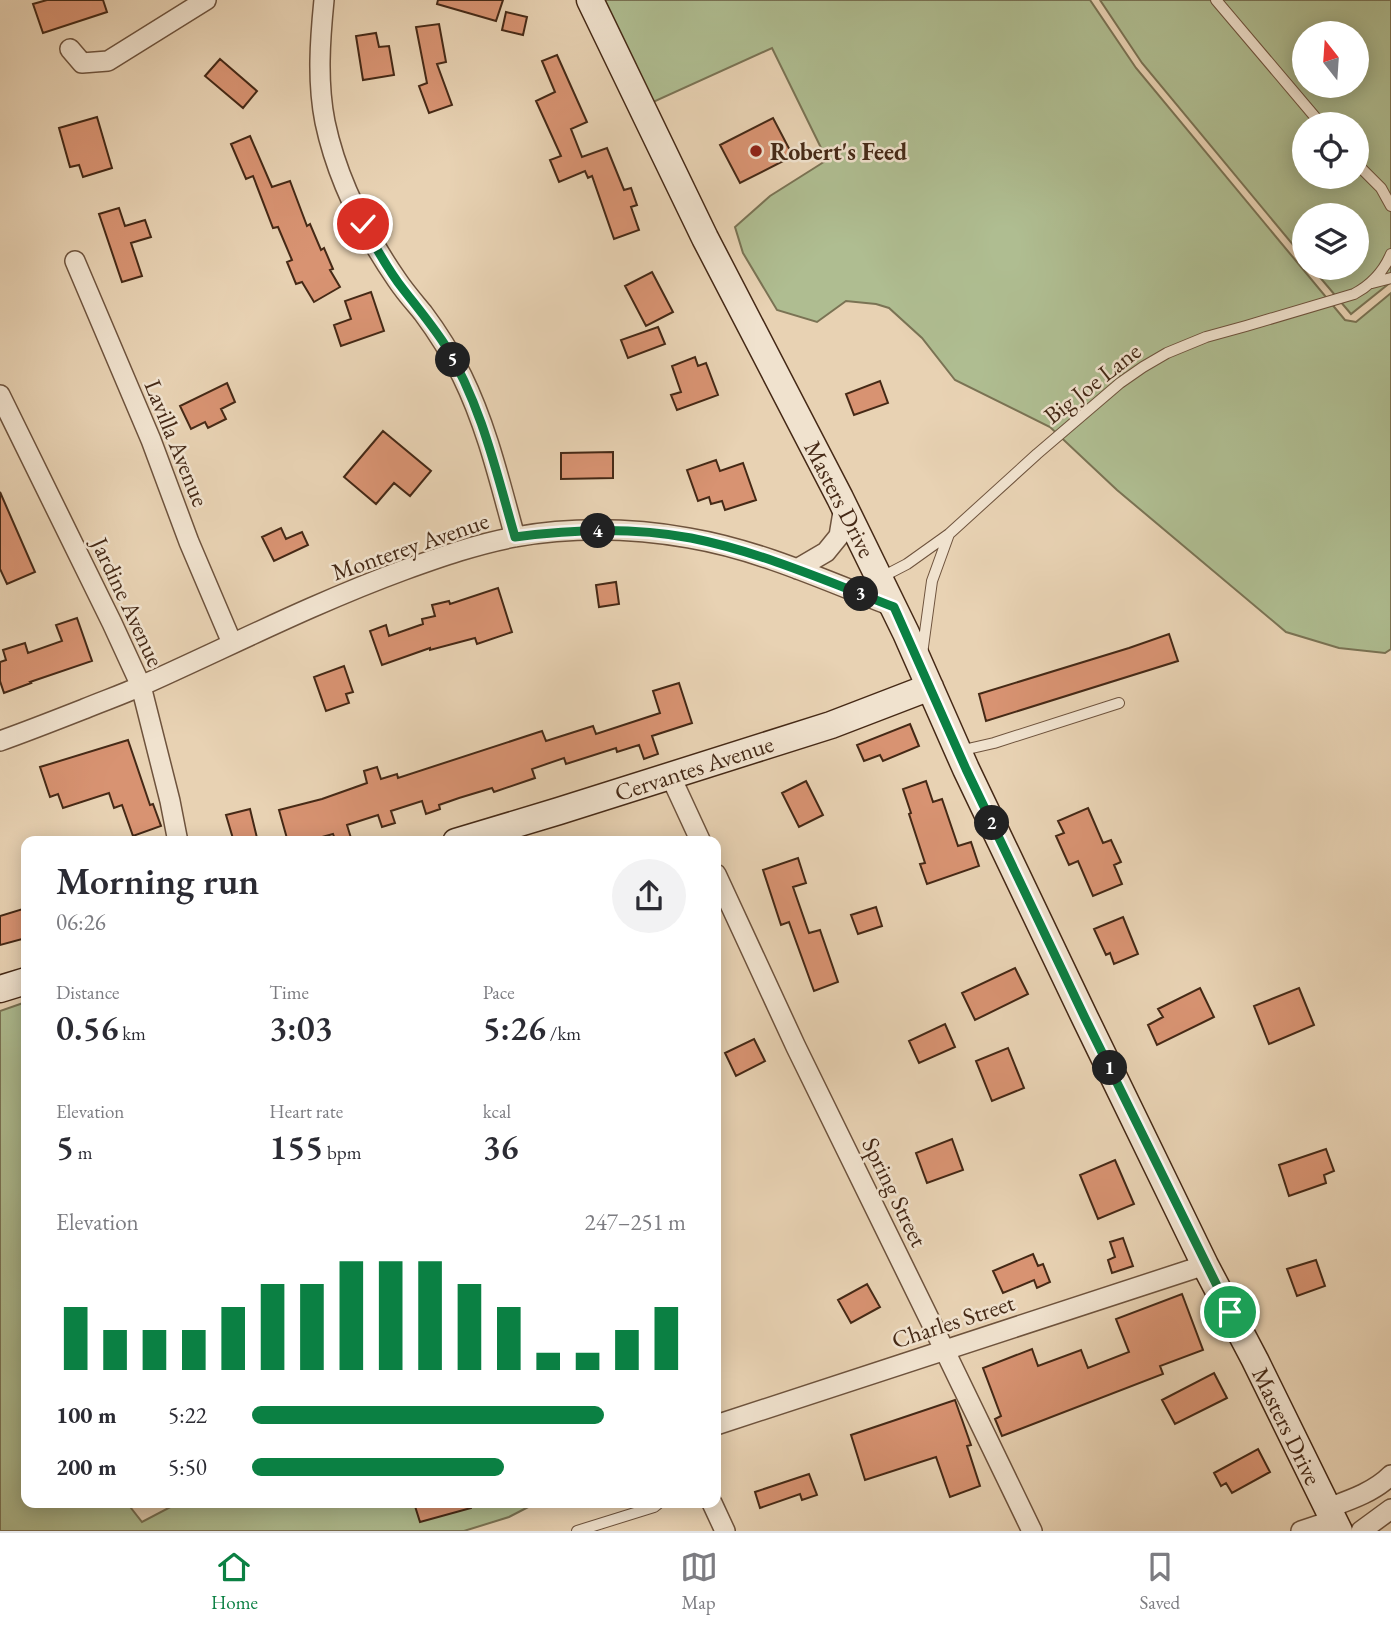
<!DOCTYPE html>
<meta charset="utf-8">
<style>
:root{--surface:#fff;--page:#f2f2f3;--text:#2b2b33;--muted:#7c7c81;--line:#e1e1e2;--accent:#0b8043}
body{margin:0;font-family:"EB Garamond",serif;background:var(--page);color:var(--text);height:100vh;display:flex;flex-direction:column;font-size:26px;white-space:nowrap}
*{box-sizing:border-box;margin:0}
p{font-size:23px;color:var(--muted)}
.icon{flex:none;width:38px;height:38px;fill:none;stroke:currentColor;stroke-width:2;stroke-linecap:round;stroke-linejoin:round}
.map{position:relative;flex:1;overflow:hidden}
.panel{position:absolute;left:21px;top:836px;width:700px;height:672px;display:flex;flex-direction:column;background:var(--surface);border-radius:14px;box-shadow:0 4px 18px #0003}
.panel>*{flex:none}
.needle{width:46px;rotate:343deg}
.controls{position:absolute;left:1292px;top:21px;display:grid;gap:14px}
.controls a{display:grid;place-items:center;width:77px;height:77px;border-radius:50%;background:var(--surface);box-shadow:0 4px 18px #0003;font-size:35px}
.pin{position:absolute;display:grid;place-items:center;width:60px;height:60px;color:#fff;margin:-30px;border:4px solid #fff;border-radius:50%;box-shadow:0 2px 7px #0007}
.km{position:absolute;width:35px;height:35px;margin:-18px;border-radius:50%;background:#222;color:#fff;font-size:19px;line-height:35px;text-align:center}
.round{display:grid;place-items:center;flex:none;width:74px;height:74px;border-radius:37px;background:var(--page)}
.summary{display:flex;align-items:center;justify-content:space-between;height:119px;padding:0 35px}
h1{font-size:38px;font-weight:600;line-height:52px}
.stats{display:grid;grid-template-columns:repeat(3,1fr);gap:10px;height:119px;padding:7px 35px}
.stats div{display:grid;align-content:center}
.stats b{font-size:35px;font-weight:600}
.stats small{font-size:19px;font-weight:400}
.stats p{font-size:19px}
.chart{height:196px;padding:14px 35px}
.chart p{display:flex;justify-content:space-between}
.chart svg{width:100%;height:126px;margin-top:7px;stroke:var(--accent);stroke-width:6}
ul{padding:0 35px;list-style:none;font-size:23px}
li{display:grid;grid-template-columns:112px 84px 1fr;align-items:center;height:52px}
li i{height:18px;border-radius:9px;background:var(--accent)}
.tab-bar{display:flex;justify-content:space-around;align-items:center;height:98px;border-top:2px solid var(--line);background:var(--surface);font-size:19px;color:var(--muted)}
.tab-bar a{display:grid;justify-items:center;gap:4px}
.tab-bar .on{color:var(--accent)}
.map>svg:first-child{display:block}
.green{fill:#afbd91;stroke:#7a7354;stroke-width:2;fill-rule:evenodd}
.building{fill:#d89372;stroke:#452916;stroke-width:2}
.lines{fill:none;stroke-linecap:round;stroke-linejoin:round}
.lane-casing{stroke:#6e533d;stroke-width:12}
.street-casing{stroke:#6e533d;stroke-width:22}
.secondary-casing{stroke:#452916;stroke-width:29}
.lane{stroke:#f0e2ce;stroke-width:10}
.street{stroke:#f0e2ce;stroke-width:19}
.secondary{stroke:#f0e2ce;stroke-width:26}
.route-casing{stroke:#fff;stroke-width:14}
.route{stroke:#0b8043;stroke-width:9}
.poi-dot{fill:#8f2418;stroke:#f0e2ce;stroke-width:2.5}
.labels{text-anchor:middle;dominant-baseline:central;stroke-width:5;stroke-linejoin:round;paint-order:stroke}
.poi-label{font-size:24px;font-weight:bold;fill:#452916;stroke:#f0e2ce;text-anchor:start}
.street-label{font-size:24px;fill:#452916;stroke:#f0e2ce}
</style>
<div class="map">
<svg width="1391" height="1531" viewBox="0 0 1391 1531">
<rect width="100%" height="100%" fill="#e8d2b3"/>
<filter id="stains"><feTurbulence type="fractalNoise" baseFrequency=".00286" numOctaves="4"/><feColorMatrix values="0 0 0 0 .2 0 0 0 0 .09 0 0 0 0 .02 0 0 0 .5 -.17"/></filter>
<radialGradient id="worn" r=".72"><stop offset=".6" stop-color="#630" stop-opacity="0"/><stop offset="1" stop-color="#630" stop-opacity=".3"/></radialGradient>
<path class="green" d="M 600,0 L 1090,0 L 1136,68 L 1345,320 L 1356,322 L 1391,293 L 1391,649 L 1385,653 L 1339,648 L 1286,632 L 1117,490 L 1050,427 L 955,380 L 922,338 L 889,308 L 876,304 L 846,301 L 817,322 L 777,310 L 743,253 L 735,227 L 770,196 L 827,160 L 772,48 L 651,103 Z
M 1100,0 L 1391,0 L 1391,282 L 1351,314 L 1312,268 L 1356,268 L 1356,215 L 1304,215 L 1304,258 L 1142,63 ZM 1304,33 L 1356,33 L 1356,86 L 1304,86 ZM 1304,124 L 1356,124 L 1356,177 L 1304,177 Z
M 26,1002 L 26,1503 L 127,1503 L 142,1522 L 178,1503 L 536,1503 L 509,1517 L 464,1531 L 0,1531 L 0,1011 Z"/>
<path class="building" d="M 47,0 L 103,0 L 107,12 L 43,33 L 33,4 Z
M 438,0 L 503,0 L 496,21 L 437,4 Z
M 506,12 L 527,17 L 523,35 L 502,30 Z
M 439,24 L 446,62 L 437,64 L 452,105 L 429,113 L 419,86 L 427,83 L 416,27 Z
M 376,33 L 379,47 L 389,46 L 394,75 L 363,80 L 356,36 Z
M 557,55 L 587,122 L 571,129 L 582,157 L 607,148 L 624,190 L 631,188 L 637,205 L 631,207 L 639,230 L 614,239 L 592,176 L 588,178 L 585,171 L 559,182 L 550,160 L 561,156 L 536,101 L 555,92 L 542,61 Z
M 220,59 L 257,91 L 243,108 L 205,76 Z
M 97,117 L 112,168 L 83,177 L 79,165 L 70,167 L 59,128 Z
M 773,118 L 793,156 L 740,183 L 720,145 Z
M 250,136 L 272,187 L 290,181 L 307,226 L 310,224 L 321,250 L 324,248 L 333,269 L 330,270 L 340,287 L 314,302 L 302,282 L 296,284 L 287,262 L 292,260 L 278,227 L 273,228 L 253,176 L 246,179 L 231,144 Z
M 119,208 L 125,226 L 145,220 L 151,237 L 131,243 L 142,276 L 122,282 L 99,214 Z
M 652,272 L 673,312 L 646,326 L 625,286 Z
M 371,292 L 384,331 L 341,346 L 334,325 L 351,319 L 345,301 Z
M 658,327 L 665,344 L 628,358 L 621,340 Z
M 695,357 L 698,366 L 706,363 L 718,395 L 677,410 L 671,395 L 681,392 L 672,366 Z
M 880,381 L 888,403 L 854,415 L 846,394 Z
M 227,383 L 235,402 L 221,409 L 226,419 L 208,428 L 205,422 L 191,429 L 180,406 Z
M 383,431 L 431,471 L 410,496 L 394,483 L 376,504 L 344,477 Z
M 613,452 L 613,478 L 561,479 L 561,453 Z
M 716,460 L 720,471 L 743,463 L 756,500 L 725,510 L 722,501 L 711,504 L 709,497 L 698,501 L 687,470 Z
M 0,492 L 35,572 L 7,584 L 0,569 Z
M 281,528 L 286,539 L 302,532 L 308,545 L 274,561 L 262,537 Z
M 616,582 L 619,604 L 599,607 L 596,585 Z
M 498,588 L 512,632 L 477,644 L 475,638 L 430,650 L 430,648 L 382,665 L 370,631 L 386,625 L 389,636 L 423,624 L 422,619 L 435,616 L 432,605 L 449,601 L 450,604 Z
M 77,618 L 92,661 L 30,682 L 31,683 L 4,693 L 0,681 L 0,662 L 6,660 L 3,650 L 25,643 L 28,653 L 62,641 L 56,625 Z
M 1169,634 L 1178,661 L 986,721 L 979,694 L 1129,648 Z
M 344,666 L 353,692 L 346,694 L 349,703 L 326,711 L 314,677 Z
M 679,683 L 692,723 L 652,736 L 658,754 L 644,759 L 639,745 L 617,752 L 616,748 L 566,764 L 564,758 L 532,769 L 535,778 L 494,792 L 492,788 L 459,798 L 439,805 L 440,809 L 426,814 L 422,801 L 391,811 L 395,823 L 382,827 L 378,815 L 347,825 L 351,838 L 339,842 L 336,842 L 333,834 L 304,842 L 288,842 L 279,810 L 322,799 L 367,783 L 364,771 L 377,767 L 381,779 L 397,774 L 398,778 L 542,731 L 546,741 L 593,726 L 596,734 L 660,713 L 653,691 Z
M 910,724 L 919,746 L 883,761 L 880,755 L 864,761 L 857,745 Z
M 128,740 L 150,805 L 153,804 L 161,826 L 133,836 L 122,805 L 114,808 L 109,793 L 63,808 L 58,794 L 50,797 L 40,767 Z
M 806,781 L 823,815 L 799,827 L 782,793 Z
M 926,781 L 933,802 L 942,799 L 958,846 L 971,842 L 979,866 L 927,884 L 920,864 L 925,863 L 909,814 L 911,813 L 903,789 Z
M 1088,808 L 1103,843 L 1111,840 L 1121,862 L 1114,865 L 1122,884 L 1093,896 L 1078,861 L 1069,865 L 1056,836 L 1064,833 L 1058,821 Z
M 250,809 L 258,842 L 234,842 L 226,815 Z
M 798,858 L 806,883 L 793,887 L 809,933 L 820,930 L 838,982 L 814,991 L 789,922 L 781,925 L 763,870 Z
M 876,907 L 882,926 L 858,934 L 851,915 Z
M 26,908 L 26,938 L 0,945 L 0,916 Z
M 1123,917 L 1138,954 L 1114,964 L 1110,953 L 1106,955 L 1094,929 Z
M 1015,968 L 1028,994 L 975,1020 L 962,993 Z
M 1200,988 L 1214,1017 L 1157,1045 L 1148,1025 L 1163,1017 L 1158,1009 Z
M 1299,988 L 1314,1025 L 1269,1044 L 1254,1006 Z
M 945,1024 L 955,1047 L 919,1063 L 909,1041 Z
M 754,1039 L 765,1061 L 736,1076 L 725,1053 Z
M 1008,1048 L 1024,1088 L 992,1101 L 976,1061 Z
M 952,1139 L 963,1170 L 927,1183 L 916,1153 Z
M 1326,1149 L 1334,1171 L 1324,1175 L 1326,1183 L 1289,1196 L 1279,1165 Z
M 1115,1160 L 1134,1204 L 1098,1219 L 1080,1175 Z
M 1123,1238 L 1133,1266 L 1112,1273 L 1108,1260 L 1115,1257 L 1110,1242 Z
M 1033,1254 L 1038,1266 L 1043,1264 L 1050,1282 L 1037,1288 L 1034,1280 L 1003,1293 L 993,1271 Z
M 1316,1260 L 1325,1286 L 1297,1296 L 1287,1269 Z
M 867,1284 L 880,1307 L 851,1323 L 838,1300 Z
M 1182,1294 L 1203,1350 L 1160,1366 L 1163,1374 L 1002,1436 L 995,1419 L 1001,1416 L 983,1368 L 1032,1349 L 1038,1366 L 1081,1350 L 1088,1368 L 1129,1352 L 1116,1319 Z
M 1214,1373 L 1227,1398 L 1175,1424 L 1162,1400 Z
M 955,1400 L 971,1445 L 967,1446 L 980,1486 L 950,1497 L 936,1457 L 865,1480 L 851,1435 Z
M 1258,1449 L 1270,1472 L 1232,1493 L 1226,1483 L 1221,1486 L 1214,1473 Z
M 809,1474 L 817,1495 L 802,1500 L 800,1494 L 760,1508 L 755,1492 Z
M 414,1503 L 471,1503 L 471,1508 L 420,1522 Z"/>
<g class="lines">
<g class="lane-casing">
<path id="lane" d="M 1216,0 L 1321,124
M 1356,163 L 1381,188 L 1391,206
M 1372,283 L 1391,278
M 880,578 L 907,564 L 949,534 L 1037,454 L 1120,383 L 1143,367 L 1167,353 L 1206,337 L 1246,326 L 1354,294 C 1371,285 1383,273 1391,254
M 922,654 L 932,581 L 949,534
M 959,751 L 994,743 L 1119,703
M 577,1531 L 654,1507 L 659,1503"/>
</g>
<g class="street-casing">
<path id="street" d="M 324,0 C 320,40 317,82 325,122 C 337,179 364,232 397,280 C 405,292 414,302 423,313 C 438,333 451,354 462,376 C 487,427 500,483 515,537
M 70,49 L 82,63 L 108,61 L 206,0
M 75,261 L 151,440 L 189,542 L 232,643
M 0,395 L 112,623 L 141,686 L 170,801 L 178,842
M 797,569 L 826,552 L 839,536 L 844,506
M 0,741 C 28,731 56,720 84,709 C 103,701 124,694 143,685 C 230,646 314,603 404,570 C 440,557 477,544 515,537 C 572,527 632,528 689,538 C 760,550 827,581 894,607
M 670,775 L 701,842
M 716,874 L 796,1047 L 944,1349 L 1032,1531
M 716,1425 L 1205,1265
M 712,1503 L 725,1531
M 1328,1508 C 1350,1500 1374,1492 1391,1475
M 1301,1531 L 1334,1520
M 1361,1531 L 1391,1509"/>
</g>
<g class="secondary-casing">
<path id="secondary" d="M 590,0 L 705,238 L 840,498 L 906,633 L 966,769 L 1085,1018 L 1205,1265 L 1255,1360 L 1339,1531
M 456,842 L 559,811 L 831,725 L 930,687
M 0,989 L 26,981"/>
</g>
<use href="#lane" class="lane"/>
<use href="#street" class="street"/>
<use href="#secondary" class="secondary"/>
</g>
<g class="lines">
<g class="route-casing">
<path id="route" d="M 363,224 C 375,246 387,269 403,289 C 417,307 432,325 445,345 C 481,404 496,471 515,537 C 573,529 633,527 691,538 C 761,552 827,581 894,607 L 966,769 L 1085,1018 L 1230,1312"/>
</g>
<use href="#route" class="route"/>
</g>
<circle class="poi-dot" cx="756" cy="151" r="7"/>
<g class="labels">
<g class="poi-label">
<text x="770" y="151">Robert's Feed</text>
</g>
<g class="street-label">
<text transform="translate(1092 383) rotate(-38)">Big Joe Lane</text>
<text transform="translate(177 443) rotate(68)">Lavilla Avenue</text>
<text transform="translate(840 499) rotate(63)">Masters Drive</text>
<text transform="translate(410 546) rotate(-19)">Monterey Avenue</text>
<text transform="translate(128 602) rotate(65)">Jardine Avenue</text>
<text transform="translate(694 768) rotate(-18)">Cervantes Avenue</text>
<text transform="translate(895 1192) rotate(64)">Spring Street</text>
<text transform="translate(953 1321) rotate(-18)">Charles Street</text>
<text transform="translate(1287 1426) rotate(64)">Masters Drive</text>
</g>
</g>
<rect width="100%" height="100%" filter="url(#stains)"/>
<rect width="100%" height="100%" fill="url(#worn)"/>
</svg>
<div class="controls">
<a><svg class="needle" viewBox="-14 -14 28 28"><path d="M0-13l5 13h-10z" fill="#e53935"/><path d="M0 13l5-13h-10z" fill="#7c7c81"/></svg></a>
<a><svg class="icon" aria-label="locate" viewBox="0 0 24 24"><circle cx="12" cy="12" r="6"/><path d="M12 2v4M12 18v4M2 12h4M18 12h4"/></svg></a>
<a><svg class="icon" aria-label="layers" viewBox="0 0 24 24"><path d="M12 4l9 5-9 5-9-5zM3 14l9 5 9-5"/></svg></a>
</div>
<div class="pin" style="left:1230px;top:1312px;background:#1e9e55"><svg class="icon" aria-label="arrive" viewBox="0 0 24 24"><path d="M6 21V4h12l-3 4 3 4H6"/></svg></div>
<div class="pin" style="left:363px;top:224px;background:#d93025"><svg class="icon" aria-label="check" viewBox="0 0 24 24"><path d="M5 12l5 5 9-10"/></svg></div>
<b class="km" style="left:1110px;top:1068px">1</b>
<b class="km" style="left:992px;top:823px">2</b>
<b class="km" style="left:861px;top:594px">3</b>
<b class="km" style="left:598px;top:531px">4</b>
<b class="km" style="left:453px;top:360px">5</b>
<section class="panel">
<div class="summary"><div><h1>Morning run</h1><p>06:26</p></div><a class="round"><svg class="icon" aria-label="share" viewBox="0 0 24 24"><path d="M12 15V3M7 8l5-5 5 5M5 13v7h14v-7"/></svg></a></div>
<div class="stats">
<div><p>Distance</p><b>0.56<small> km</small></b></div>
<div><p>Time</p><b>3:03</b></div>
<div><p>Pace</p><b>5:26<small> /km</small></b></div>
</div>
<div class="stats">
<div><p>Elevation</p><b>5<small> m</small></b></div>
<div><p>Heart rate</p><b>155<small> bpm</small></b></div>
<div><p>kcal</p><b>36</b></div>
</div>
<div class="chart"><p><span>Elevation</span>247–251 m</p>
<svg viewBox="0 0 160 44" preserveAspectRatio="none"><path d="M5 44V22M15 44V30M25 44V30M35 44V30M45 44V22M55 44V14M65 44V14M75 44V6M85 44V6M95 44V6M105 44V14M115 44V22M125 44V38M135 44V38M145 44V30M155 44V22"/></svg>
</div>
<ul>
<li><b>100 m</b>5:22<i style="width:81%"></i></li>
<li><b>200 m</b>5:50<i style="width:58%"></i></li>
</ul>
</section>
</div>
<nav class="tab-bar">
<a class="on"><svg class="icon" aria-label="home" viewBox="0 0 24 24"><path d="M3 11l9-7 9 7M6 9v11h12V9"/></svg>Home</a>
<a><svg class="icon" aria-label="map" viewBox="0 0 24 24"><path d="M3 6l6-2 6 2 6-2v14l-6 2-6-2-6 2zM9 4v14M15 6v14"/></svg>Map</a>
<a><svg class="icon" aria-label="saved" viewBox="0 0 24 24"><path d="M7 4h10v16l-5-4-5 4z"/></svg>Saved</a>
</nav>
